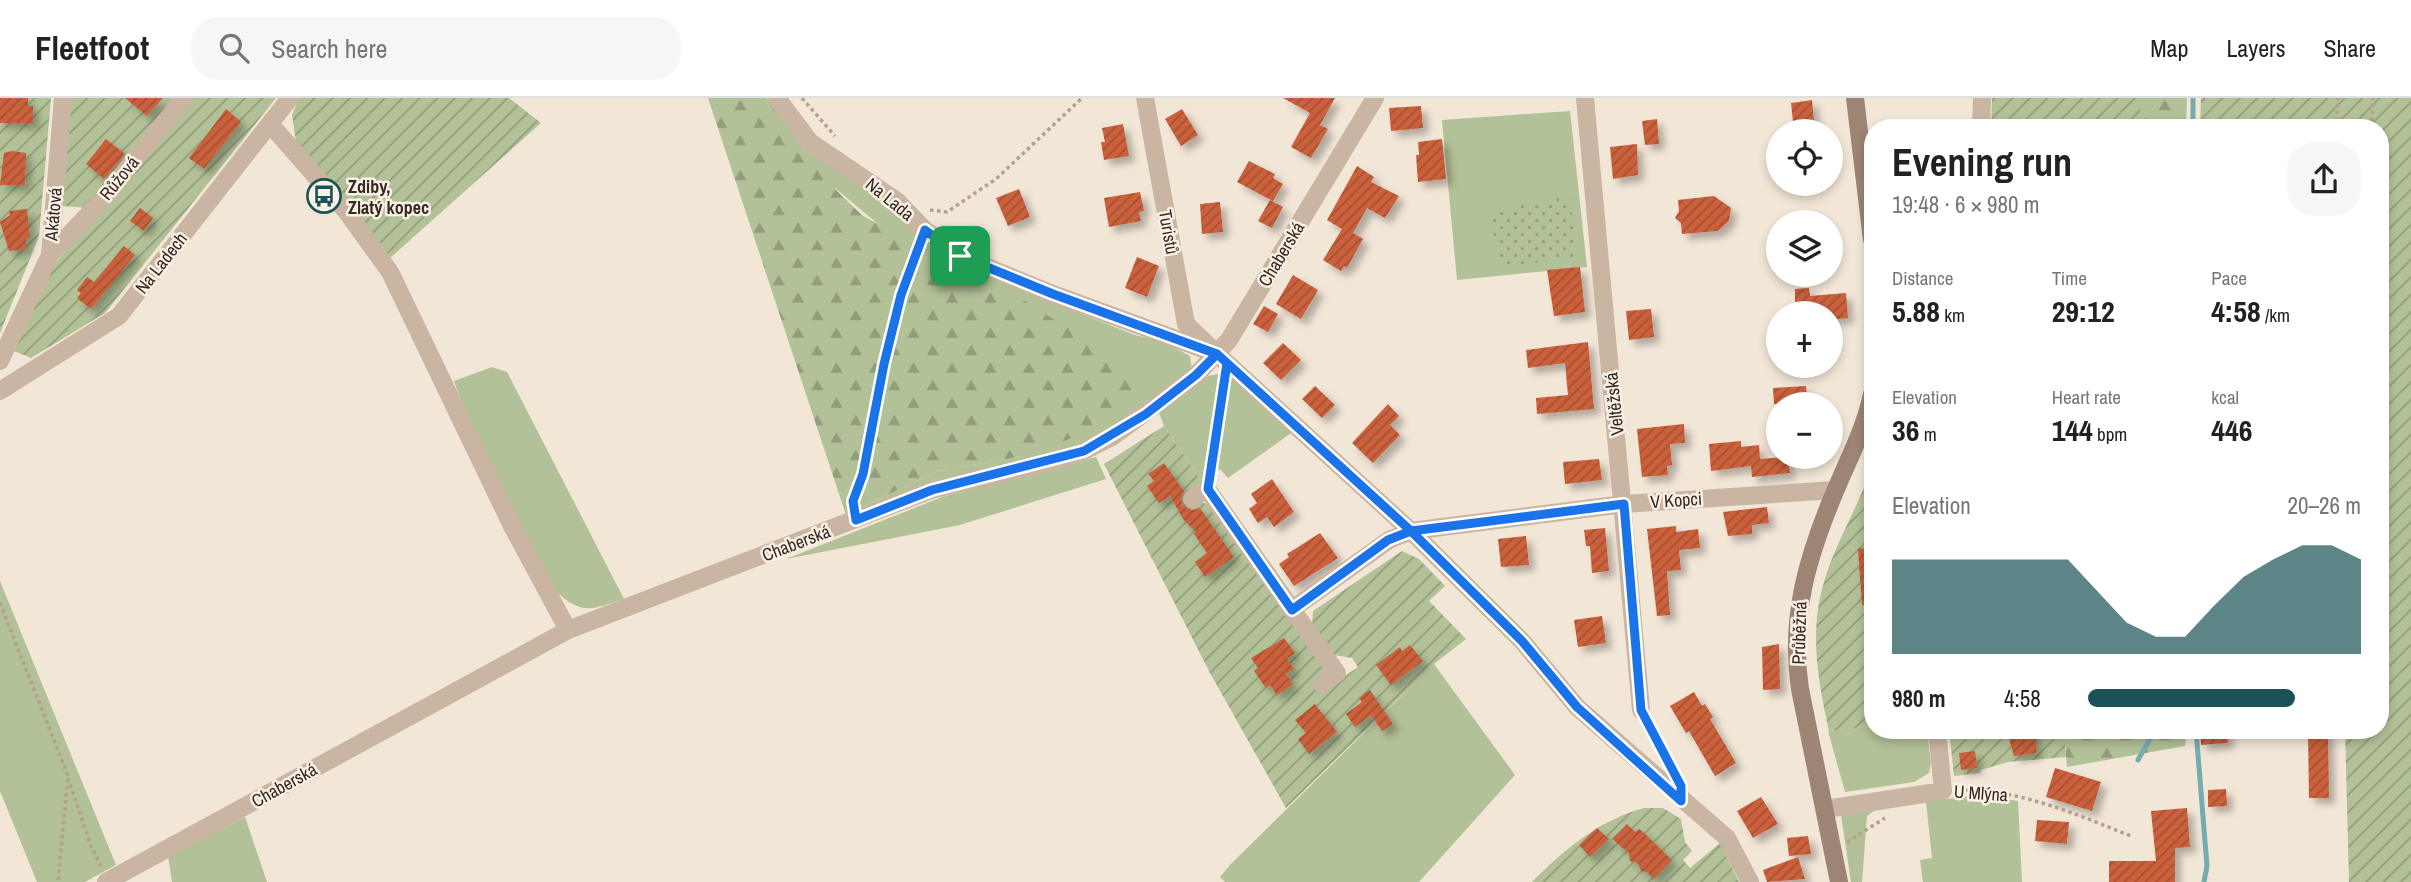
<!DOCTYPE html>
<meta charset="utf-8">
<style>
:root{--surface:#fff;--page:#f6f6f6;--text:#222;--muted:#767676;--line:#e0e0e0;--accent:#1a5257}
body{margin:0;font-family:"Archivo Narrow",sans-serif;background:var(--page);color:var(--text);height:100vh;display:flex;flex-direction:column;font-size:26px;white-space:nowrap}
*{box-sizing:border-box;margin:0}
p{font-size:23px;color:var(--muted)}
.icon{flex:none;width:38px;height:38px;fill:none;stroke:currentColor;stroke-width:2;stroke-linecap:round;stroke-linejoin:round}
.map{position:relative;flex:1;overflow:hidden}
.details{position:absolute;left:1864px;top:21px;width:525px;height:620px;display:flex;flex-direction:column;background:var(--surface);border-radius:28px;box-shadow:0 4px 10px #0003}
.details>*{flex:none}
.buttons{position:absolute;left:1766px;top:21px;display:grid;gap:14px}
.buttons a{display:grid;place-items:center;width:77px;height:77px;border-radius:50%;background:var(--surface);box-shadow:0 4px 10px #0003;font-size:35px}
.pin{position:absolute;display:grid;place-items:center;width:60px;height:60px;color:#fff;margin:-30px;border-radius:14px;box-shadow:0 4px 10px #0006}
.round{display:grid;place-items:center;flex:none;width:74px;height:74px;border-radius:28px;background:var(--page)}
.summary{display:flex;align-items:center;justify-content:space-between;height:119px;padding:0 28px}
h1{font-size:38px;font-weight:700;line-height:52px}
.stats{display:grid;grid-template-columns:repeat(3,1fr);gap:10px;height:119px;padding:7px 28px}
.stats div{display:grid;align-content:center}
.stats b{font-size:30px;font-weight:700}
.stats small{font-size:19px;font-weight:400}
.stats p{font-size:19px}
.chart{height:196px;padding:14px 28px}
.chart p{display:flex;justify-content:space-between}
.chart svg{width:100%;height:126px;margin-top:7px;fill:var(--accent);opacity:.7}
ul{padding:0 28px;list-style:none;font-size:23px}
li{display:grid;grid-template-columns:112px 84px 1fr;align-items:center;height:52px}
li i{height:18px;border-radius:9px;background:var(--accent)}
header{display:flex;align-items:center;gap:42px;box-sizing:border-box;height:98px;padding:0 35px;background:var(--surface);border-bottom:2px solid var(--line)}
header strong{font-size:33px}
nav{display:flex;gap:38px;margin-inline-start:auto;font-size:24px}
.search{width:490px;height:63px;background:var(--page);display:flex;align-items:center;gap:18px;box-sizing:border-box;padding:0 24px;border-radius:28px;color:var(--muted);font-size:26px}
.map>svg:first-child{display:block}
.grass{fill:#b2c197}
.forest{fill:url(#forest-firs)}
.park{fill:url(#park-dots)}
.garden{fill:url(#garden-furrows)}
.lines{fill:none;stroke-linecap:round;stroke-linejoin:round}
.stream{stroke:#75acb0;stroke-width:5}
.building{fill:url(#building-hatch);filter:url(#shadow)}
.path{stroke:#b69f8d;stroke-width:3.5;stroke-dasharray:3.5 3.5;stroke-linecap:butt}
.street{stroke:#cab5a3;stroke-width:18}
.secondary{stroke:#9d8474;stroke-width:18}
.route-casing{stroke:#fff;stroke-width:14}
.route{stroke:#1a73e8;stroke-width:9}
.labels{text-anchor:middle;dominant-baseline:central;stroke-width:5;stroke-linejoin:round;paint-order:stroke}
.street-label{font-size:18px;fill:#352a25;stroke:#faf0e3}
.poi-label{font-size:18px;font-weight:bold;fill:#352a25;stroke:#faf0e3;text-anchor:start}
</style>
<header>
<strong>Fleetfoot</strong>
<div class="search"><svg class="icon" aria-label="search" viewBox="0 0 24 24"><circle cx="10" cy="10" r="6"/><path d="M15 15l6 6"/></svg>Search here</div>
<nav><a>Map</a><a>Layers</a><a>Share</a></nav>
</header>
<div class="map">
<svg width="2411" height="784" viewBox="0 0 2411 784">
<defs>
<pattern id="forest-firs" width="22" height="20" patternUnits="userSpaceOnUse" patternTransform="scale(1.75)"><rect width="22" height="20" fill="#b2c197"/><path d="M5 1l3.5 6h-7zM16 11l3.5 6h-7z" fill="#929d7b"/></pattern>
<pattern id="park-dots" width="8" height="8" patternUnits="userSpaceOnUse" patternTransform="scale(1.75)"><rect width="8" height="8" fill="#b2c197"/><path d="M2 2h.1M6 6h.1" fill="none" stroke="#929d7b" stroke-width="1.8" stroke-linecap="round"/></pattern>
<pattern id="garden-furrows" width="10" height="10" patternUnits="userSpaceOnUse" patternTransform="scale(1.75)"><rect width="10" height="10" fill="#b2c197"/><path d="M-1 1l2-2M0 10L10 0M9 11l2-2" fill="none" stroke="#929d7b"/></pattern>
<pattern id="building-hatch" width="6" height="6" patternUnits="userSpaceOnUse" patternTransform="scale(1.75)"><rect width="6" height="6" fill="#cb613c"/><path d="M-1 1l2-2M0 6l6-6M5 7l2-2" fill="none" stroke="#a65032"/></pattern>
<filter id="shadow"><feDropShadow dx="6" dy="6" stdDeviation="3.5" flood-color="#0004"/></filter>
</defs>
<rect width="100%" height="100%" fill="#f2e6d7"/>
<path class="grass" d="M 1570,13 L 1587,169 L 1457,182 L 1442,22 Z
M 846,77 L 1046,202 L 1135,237 L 1164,244 L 1190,258 L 1192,272 L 1115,331 L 1081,348 L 846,417 L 937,373 L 1024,358 L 937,157 L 878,126 L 835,90 Z
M 492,269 L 507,274 L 624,501 C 593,511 581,518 556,493 L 475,340 L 454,283 Z
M 1225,275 L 1294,333 L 1228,380 L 1220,371 L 1203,385 L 1164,328 L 1158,312 L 1208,278 Z
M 1096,359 L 1106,381 L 960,427 L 786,461 L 942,399 Z
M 0,483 L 116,767 L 85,784 L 37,784 L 0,693 Z
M 1434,566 L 1515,677 L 1419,784 L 1225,784 L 1220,779 L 1230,767 Z
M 1872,628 L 1872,632 L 1927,632 L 1931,665 L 1929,675 L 1914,684 L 1845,694 L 1828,633 Z
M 1976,697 L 2018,703 L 2022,784 L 1923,784 L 1920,762 L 1932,760 L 1926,704 Z
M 1875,712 L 1867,718 L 1862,784 L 1851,784 L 1841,717 Z
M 245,719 L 267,784 L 172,784 L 168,758 Z"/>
<path class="forest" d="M 708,0 L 767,0 L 804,51 L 846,77 L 835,91 L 863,118 L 1015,197 L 1161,288 L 1101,329 L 1024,358 L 937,373 L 846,417 Z
M 2140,0 L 2187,0 L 2186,30 L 2140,30 Z
M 2064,632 L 2187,632 L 2185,648 L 2067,669 Z"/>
<path class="park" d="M 1570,98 L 1578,159 L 1501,169 L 1489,114 Z"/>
<path class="garden" d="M 0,0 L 51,0 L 39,138 L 0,235 Z
M 70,0 L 179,0 L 90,110 L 61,108 Z
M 190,0 L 276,0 L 105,215 L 31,260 L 14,253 L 43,181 Z
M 299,0 L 509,0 L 541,25 L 390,160 L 296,44 L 292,17 Z
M 1992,0 L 2140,0 L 2140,30 L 1991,30 Z
M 2201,0 L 2411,0 L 2411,784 L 2349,784 L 2345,632 L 2380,632 L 2380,30 L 2200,30 Z
M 1164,328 L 1203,385 L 1200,404 L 1211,407 L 1324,571 L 1323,593 L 1358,569 L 1352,560 L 1334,557 L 1312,526 L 1313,513 L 1402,453 L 1419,461 L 1445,488 L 1429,503 L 1466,541 L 1434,566 L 1286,710 L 1210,575 L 1104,366 Z
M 1870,374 L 1872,628 L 1829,633 C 1818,583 1809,533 1824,484 C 1835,446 1857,411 1870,374 Z
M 1949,632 L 2064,632 L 2066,659 L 2008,664 L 1981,672 L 1980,675 L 1954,678 Z
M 1644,710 L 1663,710 L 1681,721 L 1685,744 L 1692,753 L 1683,762 L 1690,770 L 1720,745 L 1739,784 L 1532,784 C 1564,752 1599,722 1644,710 Z"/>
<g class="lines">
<path class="stream" d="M 2193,30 L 2193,0
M 2196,632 L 2207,768 L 2204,784
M 2138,662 L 2155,632"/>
</g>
<path class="building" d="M 0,0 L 28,0 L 28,8 L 33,8 L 33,25 L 0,25 Z
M 125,0 L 163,0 L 147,18 Z
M 1283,0 L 1335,0 L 1320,27 L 1328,31 L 1311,60 L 1291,49 L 1310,15 Z
M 1812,2 L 1815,33 L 1794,33 L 1791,5 Z
M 1421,8 L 1423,30 L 1391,33 L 1389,10 Z
M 226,11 L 241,24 L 204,71 L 189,60 Z
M 1182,11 L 1198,37 L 1181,48 L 1165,21 Z
M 1657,21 L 1659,46 L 1645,47 L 1642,23 Z
M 1123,26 L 1129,58 L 1104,62 L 1101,44 L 1105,44 L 1102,30 Z
M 106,41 L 125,56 L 104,81 L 86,66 Z
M 1442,41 L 1446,81 L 1418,84 L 1416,57 L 1419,57 L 1418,44 Z
M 1637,46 L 1638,77 L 1613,81 L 1610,49 Z
M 12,53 L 26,55 L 25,87 L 0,87 L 4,55 Z
M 1249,63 L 1275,76 L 1273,80 L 1283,86 L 1273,103 L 1237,84 Z
M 1357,68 L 1374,79 L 1371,84 L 1399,98 L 1385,120 L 1367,110 L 1353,135 L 1363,141 L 1347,170 L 1344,168 L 1341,173 L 1323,162 L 1342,131 L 1327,122 Z
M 1019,91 L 1030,119 L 1008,128 L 996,100 Z
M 1140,94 L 1144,113 L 1139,114 L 1141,123 L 1109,129 L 1104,100 Z
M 1714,98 L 1731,110 L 1729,123 L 1718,133 L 1682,136 L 1681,125 L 1675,120 L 1679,113 L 1678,102 Z
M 1270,102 L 1283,109 L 1272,130 L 1258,123 Z
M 1220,104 L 1223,134 L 1202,136 L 1200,106 Z
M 140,110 L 153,120 L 144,133 L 130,123 Z
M 27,111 L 30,139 L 26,140 L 26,151 L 9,153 L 0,124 L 10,117 L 9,113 Z
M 124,148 L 135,157 L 91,211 L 77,200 L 81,195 L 77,192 L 87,179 L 94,184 Z
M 1137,159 L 1159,168 L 1147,199 L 1125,190 Z
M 1580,169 L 1585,214 L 1554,218 L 1547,172 Z
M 1293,177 L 1318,192 L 1301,221 L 1276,206 Z
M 1809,190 L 1810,198 L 1846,195 L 1848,220 L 1830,222 L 1830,215 L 1795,215 L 1795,191 Z
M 1264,208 L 1278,216 L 1268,234 L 1253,226 Z
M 1651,211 L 1654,239 L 1629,242 L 1626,213 Z
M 1588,244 L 1594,311 L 1537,316 L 1536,300 L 1568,297 L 1565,265 L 1528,270 L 1526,252 Z
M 1283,245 L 1301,262 L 1281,282 L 1263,265 Z
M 1315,288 L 1335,307 L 1322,320 L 1302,301 Z
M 1806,288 L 1808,306 L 1774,306 L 1773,290 Z
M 1388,306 L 1399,318 L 1390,327 L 1400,337 L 1373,365 L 1352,345 Z
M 1684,326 L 1685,345 L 1670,346 L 1672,367 L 1667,368 L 1668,377 L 1642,379 L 1637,331 Z
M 1741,343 L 1741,349 L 1759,347 L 1760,361 L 1787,359 L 1790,375 L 1752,379 L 1751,368 L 1711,373 L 1709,346 Z
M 1599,361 L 1602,382 L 1565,386 L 1563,364 Z
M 1164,365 L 1184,393 L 1181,401 L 1183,408 L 1192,412 L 1200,410 L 1234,459 L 1205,479 L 1195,464 L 1207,455 L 1194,436 L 1196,434 L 1183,421 L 1170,398 L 1159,405 L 1147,388 L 1154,383 L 1148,376 Z
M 1272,381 L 1294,414 L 1274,429 L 1267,419 L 1258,425 L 1249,411 L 1257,405 L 1251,396 Z
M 1767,409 L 1769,425 L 1752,427 L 1752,436 L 1728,438 L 1723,414 Z
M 1676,428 L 1676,434 L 1698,431 L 1700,450 L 1679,452 L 1681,472 L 1667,473 L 1670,517 L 1657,518 L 1647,431 Z
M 1605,430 L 1609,473 L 1592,475 L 1590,448 L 1586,448 L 1584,432 Z
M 1320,435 L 1338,460 L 1294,488 L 1279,466 L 1289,459 L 1287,456 Z
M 1526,438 L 1529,467 L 1501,469 L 1498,441 Z
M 1872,449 L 1872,506 L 1862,507 L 1858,451 Z
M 1602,518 L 1606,545 L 1578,549 L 1574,522 Z
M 1284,540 L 1295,555 L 1287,561 L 1294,571 L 1286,576 L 1293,586 L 1277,597 L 1270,587 L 1266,590 L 1254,573 L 1258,570 L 1251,560 Z
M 1779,546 L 1780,591 L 1763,592 L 1762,549 Z
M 1410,547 L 1423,563 L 1391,587 L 1376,567 L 1400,549 L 1402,553 Z
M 1370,592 L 1393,626 L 1382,633 L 1371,617 L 1355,629 L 1346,616 L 1362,604 L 1359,600 Z
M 1694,594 L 1702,608 L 1705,606 L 1713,619 L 1710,621 L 1736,665 L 1715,678 L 1689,633 L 1686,635 L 1670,608 Z
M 1315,606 L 1337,634 L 1309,656 L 1298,641 L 1306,635 L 1295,622 Z
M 2011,632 L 2034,632 L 2037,655 L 2014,658 L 2008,637 L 2012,636 Z
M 2200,632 L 2227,632 L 2228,645 L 2201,647 Z
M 2308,632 L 2328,632 L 2329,700 L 2309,700 Z
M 1975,653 L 1977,670 L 1961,672 L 1959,655 Z
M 2055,670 L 2101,684 L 2092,713 L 2046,699 Z
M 2226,691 L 2227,708 L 2208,709 L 2208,692 Z
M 1761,699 L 1778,726 L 1753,740 L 1737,713 Z
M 2187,710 L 2190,749 L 2175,750 L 2175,784 L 2109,784 L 2109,763 L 2156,763 L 2151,713 Z
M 2037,722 L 2069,724 L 2067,746 L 2035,743 Z
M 1627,726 L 1635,734 L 1639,731 L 1643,734 L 1672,762 L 1654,781 L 1647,774 L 1641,773 L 1638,765 L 1630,763 L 1629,755 L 1612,741 Z
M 1597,730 L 1609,741 L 1590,759 L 1579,747 Z
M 1808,738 L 1811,756 L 1789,758 L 1787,740 Z
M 1798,759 L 1805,781 L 1767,784 L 1763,772 Z"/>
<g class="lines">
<path class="path" d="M 802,0 L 835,38
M 2336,30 L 2338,0
M 2371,30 L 2373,0
M 930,112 L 947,114 L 996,81 L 1082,0
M 1210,377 L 1224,284
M 853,404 C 875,319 887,231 919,148
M 0,505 L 68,678 L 58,784
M 1648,626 L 1669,665
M 68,680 L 91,748 L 101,768
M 1959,692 C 2020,691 2075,716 2131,738
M 1847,744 L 1885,720"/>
<path class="street" d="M 777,0 L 810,44 L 897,103 L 925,132 L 960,158 L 1053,196 L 1217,256 L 1411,433 L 1522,543 L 1577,609 L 1727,740 L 1750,784
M 1145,0 L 1186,226 L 1212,251
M 1585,0 L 1641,612
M 270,26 L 346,113 L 390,174 L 512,428 L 568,532
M 1981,30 L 1982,0
M 50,157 L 102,102 L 184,0
M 0,263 L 50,157 L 63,0
M 0,293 L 119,218 L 290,0
M 1192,401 L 1207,391 L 1337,575 L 1322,586
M 1291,512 L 1389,442 L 1411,433 L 1624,406 L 1835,392
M 1826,711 L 1943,693 L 1937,632
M 106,784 L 568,532 L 931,392 L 1051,364 L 1084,353 L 1112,339 L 1196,277 L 1229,242 L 1375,0"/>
<path class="secondary" d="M 1855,0 L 1872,142
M 1839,784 L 1800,591 C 1789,519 1808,457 1836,391 C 1849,360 1865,330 1872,296"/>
</g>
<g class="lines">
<g class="route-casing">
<path id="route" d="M 960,158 L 925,132 L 901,197 L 884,266 L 863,376 L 853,403 L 856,422 L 932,392 L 1084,353 L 1146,316 L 1196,277 L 1217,256 L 1227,265 L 1411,433 L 1522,543 L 1577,609 L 1681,703 L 1681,688 L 1641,612 L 1624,406 L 1411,433 L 1388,442 L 1292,512 L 1208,391 L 1227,265 L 1217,256 L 1053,196 L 960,158"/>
</g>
<use href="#route" class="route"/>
</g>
<defs>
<g id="bus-ring" transform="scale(1.75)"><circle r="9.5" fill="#faf0e3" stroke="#1a5257" stroke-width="1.5"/><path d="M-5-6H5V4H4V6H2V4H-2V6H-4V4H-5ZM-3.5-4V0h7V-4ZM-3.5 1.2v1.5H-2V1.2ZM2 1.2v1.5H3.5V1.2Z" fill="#1a5257"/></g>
</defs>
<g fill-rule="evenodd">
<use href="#bus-ring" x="324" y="98"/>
</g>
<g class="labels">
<g class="street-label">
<text transform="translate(119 80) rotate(-51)">Růžová</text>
<text transform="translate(890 101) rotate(39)">Na Lada</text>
<text transform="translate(53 116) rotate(-85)">Akátová</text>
<text transform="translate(1169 134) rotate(80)">Turistů</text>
<text transform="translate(1281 156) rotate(-59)">Chaberská</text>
<text transform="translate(161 165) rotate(-52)">Na Ladech</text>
<text transform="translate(1614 306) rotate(-96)">Veltěžská</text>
<text transform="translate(1676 402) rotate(-4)">V Kopci</text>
<text transform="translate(796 445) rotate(-21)">Chaberská</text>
<text transform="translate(1799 535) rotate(-88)">Průběžná</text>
<text transform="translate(284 687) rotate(-29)">Chaberská</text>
<text transform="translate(1981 695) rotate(4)">U Mlýna</text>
</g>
<g class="poi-label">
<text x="348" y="88">Zdiby,<tspan x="348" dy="21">Zlatý kopec</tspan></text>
</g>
</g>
</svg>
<div class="buttons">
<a><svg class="icon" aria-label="locate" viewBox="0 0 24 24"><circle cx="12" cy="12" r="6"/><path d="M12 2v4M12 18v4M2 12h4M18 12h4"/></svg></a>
<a><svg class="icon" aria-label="layers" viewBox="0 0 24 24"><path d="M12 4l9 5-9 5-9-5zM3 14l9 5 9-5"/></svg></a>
<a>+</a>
<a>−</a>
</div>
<div class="pin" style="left:960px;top:158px;background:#1e9e55"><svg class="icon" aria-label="arrive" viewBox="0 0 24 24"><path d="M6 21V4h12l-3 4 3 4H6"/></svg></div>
<section class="details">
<div class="summary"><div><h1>Evening run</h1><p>19:48 · 6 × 980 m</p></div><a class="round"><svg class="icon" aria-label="share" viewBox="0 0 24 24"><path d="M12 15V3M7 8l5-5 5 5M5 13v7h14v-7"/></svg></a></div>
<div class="stats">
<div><p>Distance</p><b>5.88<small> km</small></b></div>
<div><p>Time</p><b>29:12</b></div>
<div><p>Pace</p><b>4:58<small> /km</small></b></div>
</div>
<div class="stats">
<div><p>Elevation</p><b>36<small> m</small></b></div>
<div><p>Heart rate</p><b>144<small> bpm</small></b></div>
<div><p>kcal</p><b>446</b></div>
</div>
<div class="chart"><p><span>Elevation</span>20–26 m</p>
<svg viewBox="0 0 160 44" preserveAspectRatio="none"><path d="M0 44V11L10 11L20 11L30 11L40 11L50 11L60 11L70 22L80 33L90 38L100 38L110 27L120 17L130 11L140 6L150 6L160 11V44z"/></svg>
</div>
<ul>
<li><b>980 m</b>4:58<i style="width:76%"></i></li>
</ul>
</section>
</div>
